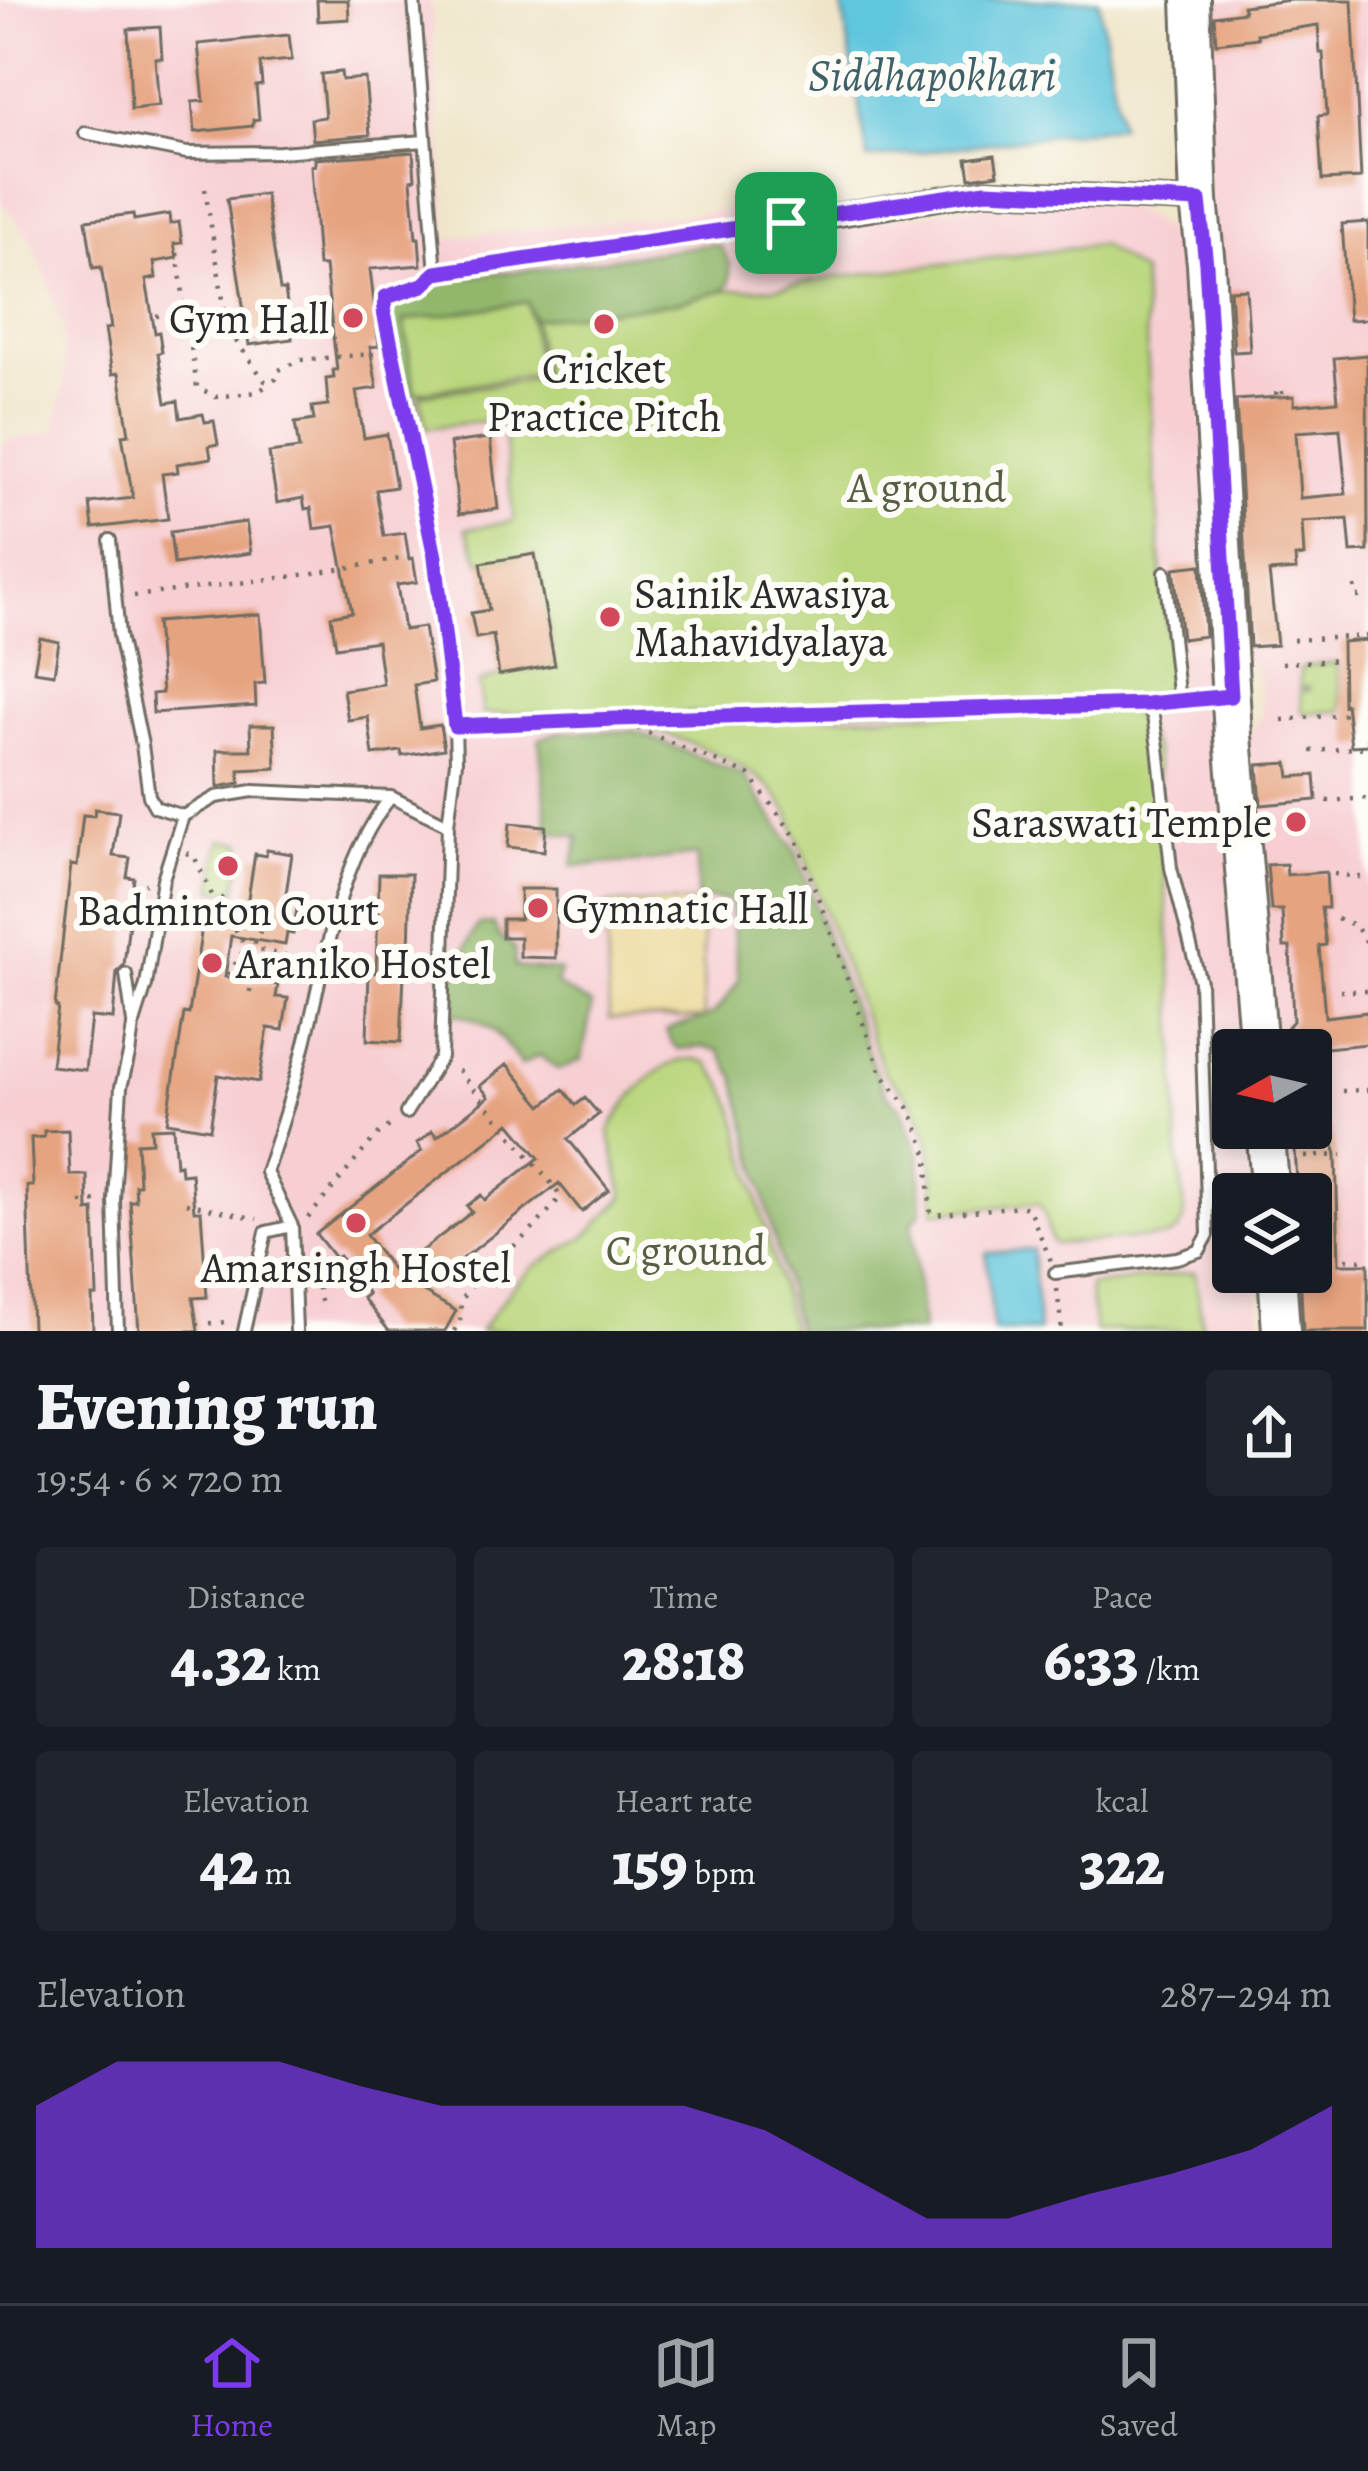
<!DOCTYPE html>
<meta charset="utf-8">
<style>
:root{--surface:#171b24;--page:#20242c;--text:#f1f3f6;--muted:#9ea1a6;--line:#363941;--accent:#7c3aed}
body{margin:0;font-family:Alegreya,serif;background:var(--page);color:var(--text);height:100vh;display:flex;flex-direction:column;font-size:45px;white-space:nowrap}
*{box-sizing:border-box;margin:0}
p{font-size:39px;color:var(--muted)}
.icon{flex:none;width:66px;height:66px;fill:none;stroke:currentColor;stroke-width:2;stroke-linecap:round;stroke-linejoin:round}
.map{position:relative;height:1331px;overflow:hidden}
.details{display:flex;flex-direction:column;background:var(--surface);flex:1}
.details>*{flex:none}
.needle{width:78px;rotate:262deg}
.controls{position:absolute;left:1212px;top:1029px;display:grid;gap:24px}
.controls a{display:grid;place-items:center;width:120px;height:120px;border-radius:12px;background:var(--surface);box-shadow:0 6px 18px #0003;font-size:60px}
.pin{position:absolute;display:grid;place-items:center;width:102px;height:102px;color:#fff;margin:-51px;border-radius:24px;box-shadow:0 6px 18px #0006}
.round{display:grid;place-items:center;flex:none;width:126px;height:126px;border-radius:12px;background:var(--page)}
.headline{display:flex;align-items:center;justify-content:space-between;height:204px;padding:0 36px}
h1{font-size:66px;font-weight:800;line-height:90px}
.stats{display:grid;grid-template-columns:repeat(3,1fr);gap:18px;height:204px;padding:12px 36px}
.stats div{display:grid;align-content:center;border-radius:12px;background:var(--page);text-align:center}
.stats b{font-size:60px;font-weight:800}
.stats small{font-size:33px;font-weight:400}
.stats p{font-size:33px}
.chart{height:336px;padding:24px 36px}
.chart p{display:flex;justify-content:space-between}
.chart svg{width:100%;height:216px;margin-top:12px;fill:var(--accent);opacity:.7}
.menu{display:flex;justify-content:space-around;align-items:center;height:168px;border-top:3px solid var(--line);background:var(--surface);font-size:33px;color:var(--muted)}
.menu a{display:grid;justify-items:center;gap:6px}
.menu .current{color:var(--accent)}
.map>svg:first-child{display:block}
.built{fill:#f7cfd3}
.green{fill:#b9d67c;stroke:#728054;stroke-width:3}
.forest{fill:#92b76c;stroke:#5e714c;stroke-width:3}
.sand{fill:#eeda9e;stroke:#8c8264;stroke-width:3}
.water{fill:#60c6dd;stroke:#467884;stroke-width:3}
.building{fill:#e6a37f;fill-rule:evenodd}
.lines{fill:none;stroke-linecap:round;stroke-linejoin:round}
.lane-casing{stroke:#706c62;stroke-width:16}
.street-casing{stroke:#706c62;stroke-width:27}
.primary-casing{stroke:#706c62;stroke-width:42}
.path{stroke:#706c62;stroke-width:4.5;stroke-dasharray:3 9;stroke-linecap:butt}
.lane{stroke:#fff;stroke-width:10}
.street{stroke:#fff;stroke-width:21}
.primary{stroke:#fff;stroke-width:36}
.route-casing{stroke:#fff;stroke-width:24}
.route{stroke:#7c3aed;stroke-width:15}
.poi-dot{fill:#d1495b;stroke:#fdfcf7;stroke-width:4.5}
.labels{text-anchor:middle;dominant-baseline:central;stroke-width:12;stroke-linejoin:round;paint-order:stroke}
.poi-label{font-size:42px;fill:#2b2b2b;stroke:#fdfcf7}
.park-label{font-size:42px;fill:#565e43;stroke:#fdfcf7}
.water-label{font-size:45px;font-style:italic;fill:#3e6169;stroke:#fdfcf7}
</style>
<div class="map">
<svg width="1368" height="1331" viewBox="0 0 1368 1331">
<rect width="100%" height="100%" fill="#fdfcf7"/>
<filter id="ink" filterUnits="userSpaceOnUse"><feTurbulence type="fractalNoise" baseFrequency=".00833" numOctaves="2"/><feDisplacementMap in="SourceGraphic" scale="24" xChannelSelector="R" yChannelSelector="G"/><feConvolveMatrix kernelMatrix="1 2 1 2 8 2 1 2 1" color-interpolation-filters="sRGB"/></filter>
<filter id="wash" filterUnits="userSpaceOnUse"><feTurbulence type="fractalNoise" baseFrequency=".004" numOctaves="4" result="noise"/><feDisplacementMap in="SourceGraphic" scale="48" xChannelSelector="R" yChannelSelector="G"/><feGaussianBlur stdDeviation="2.7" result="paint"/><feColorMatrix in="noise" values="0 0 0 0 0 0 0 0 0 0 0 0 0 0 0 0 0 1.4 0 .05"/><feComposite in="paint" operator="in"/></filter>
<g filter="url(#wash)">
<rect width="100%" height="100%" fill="#efe4c8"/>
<path class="built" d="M 0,0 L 431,0 L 448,238 L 780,205 L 788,234 L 1025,199 L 1110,196 L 1162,228 L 1187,263 L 1216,558 L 1244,1050 L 1233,1050 L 1233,1128 L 1249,1128 L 1253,1194 L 1233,1194 L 1233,1272 L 1257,1272 L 1261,1331 L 0,1331 L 0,451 L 7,440 L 55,432 L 65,380 L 63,330 L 48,282 L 32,241 L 0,200 Z
M 1195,0 L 1368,0 L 1368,1331 L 1290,1331 L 1285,1272 L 1311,1272 L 1311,1194 L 1280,1194 L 1276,1128 L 1311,1128 L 1311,1050 L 1270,1050 L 1248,736 L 1262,715 L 1258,672 L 1244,660 Z"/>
<path class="green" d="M 1101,245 L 1142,273 L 1161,566 L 1173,684 L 1150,696 L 1126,701 L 774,712 L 483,714 L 479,683 L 499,675 L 555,665 L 535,555 L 481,563 L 466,529 L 514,521 L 502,419 L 426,428 L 420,395 L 543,378 L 533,319 L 673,303 L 724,290 L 776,288 L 837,277 Z
M 527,302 L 539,374 L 415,393 L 404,321 Z
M 1337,663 L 1342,711 L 1305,713 L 1302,711 L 1300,692 L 1310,690 L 1309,687 L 1300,688 L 1300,669 L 1308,666 Z
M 1107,709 L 1128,709 L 1143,726 L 1155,752 L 1174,1003 L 1178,1158 L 1184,1201 L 1184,1220 L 1178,1231 L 1166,1237 L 1054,1244 C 1044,1232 1050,1215 1038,1203 L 934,1212 C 935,1174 933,1134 911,1101 C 904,1090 892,1081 884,1073 L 789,814 C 784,806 778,797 772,790 C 740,756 675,738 631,722 Z
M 221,840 L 243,843 L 236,893 L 213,889 Z
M 694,1059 L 707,1062 L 724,1085 L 733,1104 L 792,1331 L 480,1331 L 513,1286 L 535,1266 L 586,1236 L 624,1197 L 609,1131 C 627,1100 655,1060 694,1059 Z
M 1195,1272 L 1203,1331 L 1095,1331 L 1089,1286 Z"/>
<path class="forest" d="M 710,244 L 721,246 L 730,263 L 730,283 L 724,290 L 673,303 L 533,319 L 527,302 L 404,321 L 418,414 L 409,416 L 388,307 L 396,295 L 436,279 L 539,269 Z
M 635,731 L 744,775 L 795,850 L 876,1074 L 886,1094 L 902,1109 L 920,1156 L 922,1211 L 912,1222 L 922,1331 L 797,1331 L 735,1077 L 718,1050 L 703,1047 L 678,1049 L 672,1043 L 666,1031 C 679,1024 692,1024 705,1018 C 721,1011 730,993 739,980 L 730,901 L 697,898 L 697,855 L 650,861 L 572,866 L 579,837 L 548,831 L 539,739 L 559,732 Z
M 478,924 L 494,924 L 499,937 L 514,947 L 515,967 L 560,971 L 556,985 L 592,1005 L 582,1059 L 559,1070 L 539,1055 L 521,1065 C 500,1035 487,1017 450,1013 L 453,959 L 465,949 Z"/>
<path class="sand" d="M 702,902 L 704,1018 L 609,1019 L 606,904 Z"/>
<path class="water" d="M 841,0 L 1099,0 L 1120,126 L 868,159 Z
M 1032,1249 L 1039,1331 L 993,1331 L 986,1253 Z"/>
<g id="blocks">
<path class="building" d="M 317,0 L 348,0 L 349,19 L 318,21 Z
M 1291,0 L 1352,0 L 1361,178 L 1322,180 L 1318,116 L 1327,115 L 1323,53 L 1320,53 L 1318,25 L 1257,34 L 1258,38 L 1216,43 L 1214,16 L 1244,12 L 1243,6 Z
M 160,27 L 162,58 L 155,58 L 159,106 L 131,109 L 128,29 Z
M 289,35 L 292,60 L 260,63 L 262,85 L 256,86 L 259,119 L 253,120 L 253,126 L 195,132 L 192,102 L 204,101 L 198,44 Z
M 341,72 L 342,80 L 365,78 L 370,135 L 313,140 L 311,119 L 325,117 L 321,74 Z
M 413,152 L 415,179 L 411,180 L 416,238 L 419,238 L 421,265 L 370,269 L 379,346 L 370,347 L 377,388 L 356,391 L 364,438 L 387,434 L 396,487 L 376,490 L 384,536 L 405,533 L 409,559 L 413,558 L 417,582 L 397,585 L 404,630 L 424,627 L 433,682 L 414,685 L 420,728 L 440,725 L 444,749 L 402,756 L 401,751 L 373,755 L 368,717 L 348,720 L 343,690 L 383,684 L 377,641 L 336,647 L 331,616 L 352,612 L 335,526 L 314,529 L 311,508 L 305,509 L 303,498 L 277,503 L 269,453 L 299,449 L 295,423 L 314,420 L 312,407 L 328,405 L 326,379 L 334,378 L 333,370 L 337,370 L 325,266 L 318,266 L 311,166 L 315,165 L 315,159 Z
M 995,155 L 998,174 L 970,178 L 967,159 Z
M 265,194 L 280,290 L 285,290 L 292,339 L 249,345 L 227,199 Z
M 133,214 L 134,220 L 169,214 L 170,224 L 179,222 L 182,243 L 174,244 L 177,258 L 154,262 L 156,278 L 146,280 L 155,333 L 159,332 L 162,352 L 158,353 L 166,403 L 178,401 L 180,418 L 203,414 L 205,422 L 214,421 L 218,444 L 209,446 L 211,458 L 177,464 L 178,472 L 162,474 L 168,519 L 93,528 L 90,503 L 133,498 L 122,435 L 129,434 L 119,373 L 112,374 L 105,329 L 111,328 L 101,267 L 93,268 L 86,220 Z
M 1368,222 L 1368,319 L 1349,320 L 1342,224 Z
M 1246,289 L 1250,351 L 1234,352 L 1230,290 Z
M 1367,355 L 1368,551 L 1351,552 L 1348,519 L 1302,522 L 1304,556 L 1295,557 L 1296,570 L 1269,572 L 1277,645 L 1250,647 L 1236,400 L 1294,396 L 1294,405 L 1338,401 L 1334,358 ZM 1340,429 L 1346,494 L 1300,498 L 1296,432 Z
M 490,438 L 498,509 L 459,514 L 450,443 Z
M 246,522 L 251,553 L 174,564 L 170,532 Z
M 535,554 L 555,665 L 499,675 L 493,635 L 476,638 L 471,613 L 489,610 L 481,563 Z
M 1201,565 L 1205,636 L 1182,639 L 1174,568 Z
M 260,614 L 265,683 L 255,684 L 256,706 L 153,713 L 152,694 L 162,693 L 156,622 Z
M 40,638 L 59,642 L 54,674 L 34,671 Z
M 1368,640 L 1368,745 L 1351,746 L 1346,704 L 1343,705 L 1342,642 Z
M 250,725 L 274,725 L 276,768 L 239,770 L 240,783 L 218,787 L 217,750 L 251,750 Z
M 1288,763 L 1290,777 L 1315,775 L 1317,800 L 1261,805 L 1258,765 Z
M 95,809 L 119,812 L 113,856 L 130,858 L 127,877 L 134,878 L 124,965 L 117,972 L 113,1019 L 91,1017 L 85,1070 L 51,1066 L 58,1007 L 55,1006 L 71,865 L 77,866 L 83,815 L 94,816 Z
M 510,823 L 546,826 L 544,851 L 508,847 Z
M 267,850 L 292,854 L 285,900 L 298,902 L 293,934 L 287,933 L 285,945 L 231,936 L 225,977 L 278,985 L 276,997 L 288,998 L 283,1030 L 268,1028 L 259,1082 L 218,1075 L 210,1129 L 167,1122 L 184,1013 L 189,1014 L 205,907 L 238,913 L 239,903 L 247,905 L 255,854 L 266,856 Z
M 1286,864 L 1287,875 L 1326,872 L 1328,908 L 1321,908 L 1326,945 L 1319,946 L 1325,1017 L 1368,1012 L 1368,1044 L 1325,1048 L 1325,1050 L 1298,1050 L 1286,1040 L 1284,1031 L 1293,1021 L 1290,947 L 1284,947 L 1282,910 L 1271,910 L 1267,865 Z
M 379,874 L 411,874 L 409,951 L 405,950 L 401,1042 L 367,1040 L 369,972 L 376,973 Z
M 520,889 L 556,889 L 556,958 L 520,957 L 520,937 L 502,937 L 502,919 L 520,919 Z
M 507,1064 L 542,1106 L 563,1089 L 576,1105 L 585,1098 L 599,1114 L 568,1139 L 609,1190 L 582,1212 L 559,1183 L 422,1291 L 456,1311 L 445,1331 L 389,1331 L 363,1298 L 368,1294 L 339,1256 L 335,1258 L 316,1234 L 422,1151 L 417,1143 L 424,1138 L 432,1131 L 437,1137 L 489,1097 L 480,1086 ZM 510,1123 L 539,1158 L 485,1200 L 481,1195 L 467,1206 L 472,1212 L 394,1272 L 366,1235 Z
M 173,1127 L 176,1165 L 180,1164 L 181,1174 L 191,1173 L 194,1211 L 201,1211 L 207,1297 L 193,1298 L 198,1331 L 139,1331 L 130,1201 L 136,1201 L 135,1185 L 139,1185 L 137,1143 L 152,1142 L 151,1128 Z
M 1299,1128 L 1331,1129 L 1336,1156 L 1339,1264 L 1368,1264 L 1368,1331 L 1303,1331 L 1300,1272 L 1311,1272 L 1311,1194 L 1310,1181 L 1297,1181 L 1294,1132 L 1299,1131 Z
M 68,1130 L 70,1175 L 87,1175 L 88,1211 L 94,1210 L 97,1296 L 92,1296 L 93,1331 L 36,1331 L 32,1329 L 27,1186 L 33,1186 L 31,1138 L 44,1137 L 44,1131 Z"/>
</g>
</g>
<g filter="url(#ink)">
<use href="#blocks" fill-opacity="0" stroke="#706c62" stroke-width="3"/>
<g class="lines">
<g class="lane-casing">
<path id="lane" d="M 414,0 L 436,273
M 85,133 L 187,153 L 280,152 L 425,141
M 110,540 L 119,635 L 142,745 L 149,796 L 155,807 L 183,816
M 1165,572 L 1179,702
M 126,974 L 133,1023
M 406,1113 L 441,1057 L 448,825
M 292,1226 L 296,1331
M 1055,1273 L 1177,1258 L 1199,1251 L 1208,1235 L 1200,982 L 1171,868 L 1158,747 L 1153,717 L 1146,704
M 118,1331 L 114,1200 L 121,1087 L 129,1055 L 133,1026 L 146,985 L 163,879 L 183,816 L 216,797 L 253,791 L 391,797 L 448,825 L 456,762 L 455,726 L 435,557 L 384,312 L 386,297 L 423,285 L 436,273 L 786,223
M 244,1331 L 266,1232 L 292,1226 L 266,1172 C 281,1128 295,1084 306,1039 C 325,961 339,860 391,797"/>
</g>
<g class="street-casing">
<path id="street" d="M 786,223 L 986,191 L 1199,201"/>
</g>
<g class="primary-casing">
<path id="primary" d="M 1191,0 L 1199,201 L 1206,264 L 1233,736 L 1259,1050
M 1265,1128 L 1271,1194
M 1277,1272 L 1281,1331"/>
</g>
<path class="path" d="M 205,189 L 228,330 L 265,381 L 270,383 L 276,379 L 279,370 L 300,360 L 374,354
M 177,253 L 197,387 L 216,397 L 258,392 L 270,383
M 156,316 L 186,312
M 1282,391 L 1282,397
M 1276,392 L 1277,398
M 1355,586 L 1356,597 L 1368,596
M 134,596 L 295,576 L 419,556
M 1293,640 L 1368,636
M 1282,663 L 1341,660
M 615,719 L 749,775 L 797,839 L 881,1073 L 908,1107 L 915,1121 L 928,1156 L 930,1210 L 933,1215 L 1021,1206 L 1029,1209 L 1051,1261
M 1282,720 L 1347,714
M 473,725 L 1133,705
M 1311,751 L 1368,747
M 1327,801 L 1368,798
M 186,853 L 194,856 L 212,895 L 221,898 L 232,912
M 1334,874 L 1368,878
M 133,887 L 146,884
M 1337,919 L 1355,925 L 1368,944
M 235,929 L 246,947
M 228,975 L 246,947 L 307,960
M 1340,991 L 1368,991
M 250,992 L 253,948 L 261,929
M 1342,1091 L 1368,1090
M 1305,1157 L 1342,1155
M 81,1203 L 97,1201
M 186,1203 L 257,1219
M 308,1218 L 376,1136 L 392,1124
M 1346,1259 L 1368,1260
M 312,1264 L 323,1309
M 1057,1289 L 1062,1331
M 197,1324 L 230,1322
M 454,1331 L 460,1321 L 461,1301 L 475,1281 L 533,1229 L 560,1198 L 556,1189 L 456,1068"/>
<use href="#lane" class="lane"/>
<use href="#street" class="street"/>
<use href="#primary" class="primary"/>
</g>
</g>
<g class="lines" filter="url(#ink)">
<g class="route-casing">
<path id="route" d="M 986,191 L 1199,201 L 1206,264 L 1231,696 L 1146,704 L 615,719 L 455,726 L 435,557 L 384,312 L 386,297 L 423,285 L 436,273 Z"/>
</g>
<use href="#route" class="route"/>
</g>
<g class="poi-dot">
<circle cx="353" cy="318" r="12"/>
<circle cx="604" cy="324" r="12"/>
<circle cx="610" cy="617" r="12"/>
<circle cx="1296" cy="822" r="12"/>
<circle cx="228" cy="866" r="12"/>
<circle cx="538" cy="908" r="12"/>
<circle cx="212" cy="963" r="12"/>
<circle cx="356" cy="1223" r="12"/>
</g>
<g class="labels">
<g class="poi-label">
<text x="329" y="318" text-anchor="end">Gym Hall</text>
<text x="604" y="368">Cricket<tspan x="604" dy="48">Practice Pitch</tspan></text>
<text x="634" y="593" text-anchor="start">Sainik Awasiya<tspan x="634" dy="48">Mahavidyalaya</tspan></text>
<text x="1272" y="822" text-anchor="end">Saraswati Temple</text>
<text x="562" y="908" text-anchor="start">Gymnatic Hall</text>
<text x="228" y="910">Badminton Court</text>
<text x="236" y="963" text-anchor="start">Araniko Hostel</text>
<text x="356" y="1267">Amarsingh Hostel</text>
</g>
<g class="park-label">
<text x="927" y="487">A ground</text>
<text x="686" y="1250">C ground</text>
</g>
<g class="water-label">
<text x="932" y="75">Siddhapokhari</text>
</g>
</g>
</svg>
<div class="controls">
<a><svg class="needle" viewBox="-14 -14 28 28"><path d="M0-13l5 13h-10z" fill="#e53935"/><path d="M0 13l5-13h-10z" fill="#9ea1a6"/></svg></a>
<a><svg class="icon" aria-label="layers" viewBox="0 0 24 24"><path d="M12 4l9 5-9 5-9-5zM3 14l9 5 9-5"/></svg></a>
</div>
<div class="pin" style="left:786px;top:223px;background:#1e9e55"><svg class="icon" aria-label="arrive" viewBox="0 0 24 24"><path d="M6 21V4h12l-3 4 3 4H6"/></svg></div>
</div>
<section class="details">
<div class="headline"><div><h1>Evening run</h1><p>19:54 · 6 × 720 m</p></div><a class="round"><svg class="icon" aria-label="share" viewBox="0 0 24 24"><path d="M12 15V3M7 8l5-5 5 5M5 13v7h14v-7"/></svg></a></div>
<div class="stats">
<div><p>Distance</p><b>4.32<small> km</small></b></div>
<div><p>Time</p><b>28:18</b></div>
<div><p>Pace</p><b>6:33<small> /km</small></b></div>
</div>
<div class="stats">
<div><p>Elevation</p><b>42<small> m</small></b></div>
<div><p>Heart rate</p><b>159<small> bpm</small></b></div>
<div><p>kcal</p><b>322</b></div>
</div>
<div class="chart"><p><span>Elevation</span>287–294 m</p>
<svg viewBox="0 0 160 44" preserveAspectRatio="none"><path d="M0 44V15L10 6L20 6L30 6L40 11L50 15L60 15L70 15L80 15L90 20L100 29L110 38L120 38L130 33L140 29L150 24L160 15V44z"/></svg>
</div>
</section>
<nav class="menu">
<a class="current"><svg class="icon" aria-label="home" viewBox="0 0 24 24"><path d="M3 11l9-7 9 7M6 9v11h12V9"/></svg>Home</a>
<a><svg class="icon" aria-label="map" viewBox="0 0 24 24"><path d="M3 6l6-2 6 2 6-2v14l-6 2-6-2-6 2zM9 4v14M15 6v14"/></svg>Map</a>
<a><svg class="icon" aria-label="saved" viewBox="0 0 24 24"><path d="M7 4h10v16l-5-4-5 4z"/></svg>Saved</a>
</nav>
